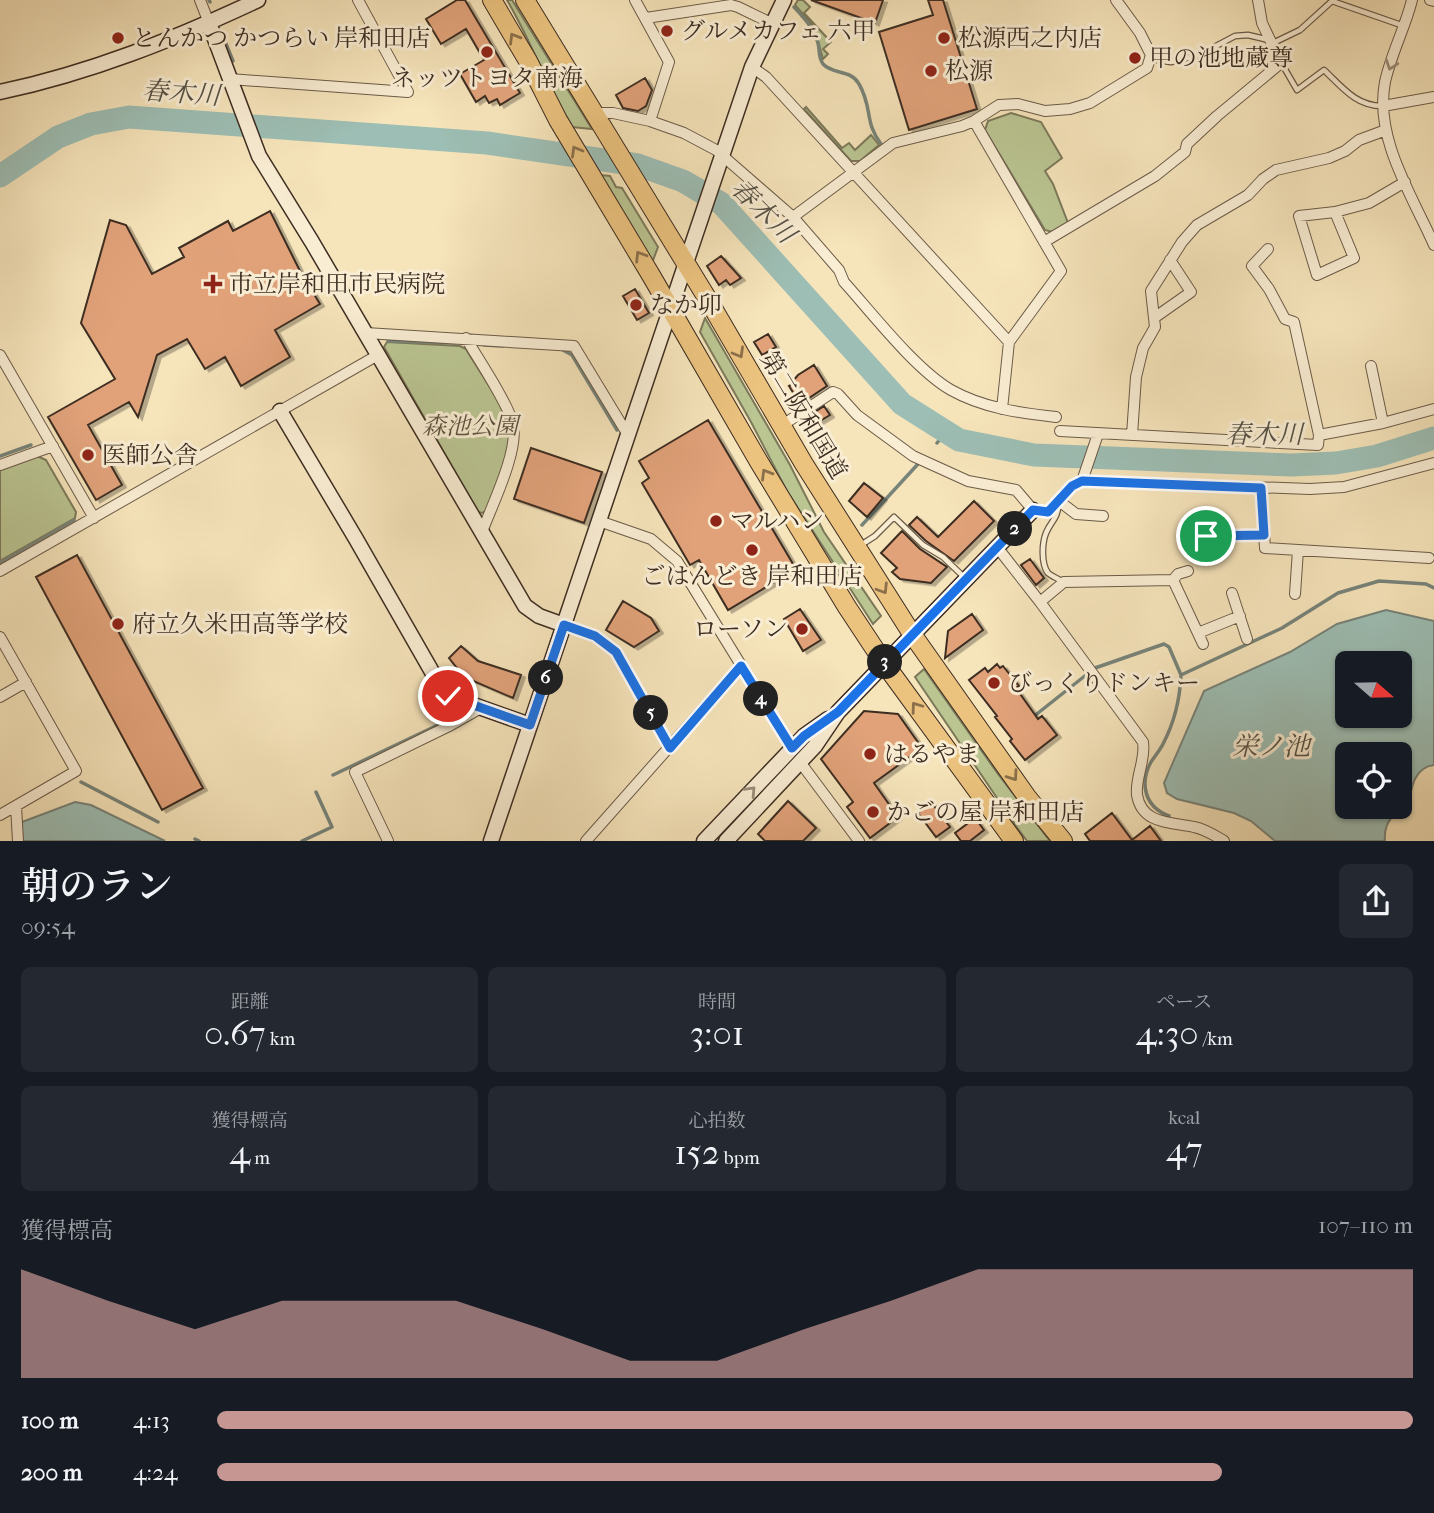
<!DOCTYPE html>
<html lang="ja">
<meta charset="utf-8">
<style>
:root{--surface:#171b24;--page:#242831;--text:#f1f3f6;--muted:#9ea1a6;--accent:#c59692}
body{margin:0;font-family:"IM FELL French Canon","Noto Serif JP",serif;background:var(--page);color:var(--text);height:100vh;display:flex;flex-direction:column;font-size:26px;white-space:nowrap}
*{box-sizing:border-box;margin:0}
p{font-size:23px;color:var(--muted)}
.icon{flex:none;width:38px;height:38px;fill:none;stroke:currentColor;stroke-width:2;stroke-linecap:round;stroke-linejoin:round}
.map{position:relative;height:841px;overflow:hidden}
.details{display:flex;flex-direction:column;background:var(--surface);flex:1}
.details>*{flex:none}
.needle{width:46px;rotate:110deg}
.controls{position:absolute;left:1335px;top:651px;display:grid;gap:14px}
.controls a{display:grid;place-items:center;width:77px;height:77px;border-radius:10px;background:var(--surface);box-shadow:0 2px 5px #0004;font-size:35px}
.pin{position:absolute;display:grid;place-items:center;width:60px;height:60px;color:#fff;margin:-30px;border:4px solid #fff;border-radius:50%;box-shadow:0 2px 7px #0007}
.km{position:absolute;width:35px;height:35px;margin:-18px;border-radius:50%;background:#222;color:#fff;font-size:19px;line-height:35px;text-align:center}
.round{display:grid;place-items:center;flex:none;width:74px;height:74px;border-radius:10px;background:var(--page)}
.head{display:flex;align-items:center;justify-content:space-between;height:119px;padding:0 21px}
h1{font-size:38px;font-weight:600;line-height:52px}
.metrics{display:grid;grid-template-columns:repeat(3,1fr);gap:10px;height:119px;padding:7px 21px}
.metrics div{display:grid;align-content:center;border-radius:10px;background:var(--page);text-align:center}
.metrics b{font-size:35px;font-weight:600}
.metrics small{font-size:19px;font-weight:400}
.metrics p{font-size:19px}
.chart{height:196px;padding:14px 21px}
.chart p{display:flex;justify-content:space-between}
.chart svg{width:100%;height:126px;margin-top:7px;fill:var(--accent);opacity:.7}
ul{padding:0 21px;list-style:none;font-size:23px}
li{display:grid;grid-template-columns:112px 84px 1fr;align-items:center;height:52px}
li i{height:18px;border-radius:9px;background:var(--accent)}
.map>svg:first-child{display:block}
.green{fill:#bac592;stroke:#7c795a;stroke-width:2}
.water{fill:#9dbeb4;stroke:#77847a;stroke-width:2;fill-rule:evenodd}
.lines{fill:none;stroke-linecap:round;stroke-linejoin:round}
.stream{stroke:#77847a;stroke-width:3.5}
.river{stroke:#9dbeb4;stroke-width:23}
.building{fill:#e1a27a;stroke:#3d2d22;stroke-width:2;filter:url(#shadow)}
.lane-casing{stroke:#6b5b48;stroke-width:7}
.street-casing{stroke:#6b5b48;stroke-width:12}
.secondary-casing{stroke:#3d2d22;stroke-width:17}
.highway-casing{stroke:#3d2d22;stroke-width:20}
.lane{stroke:#f9edd3;stroke-width:4.5}
.street{stroke:#f9edd3;stroke-width:10}
.secondary{stroke:#f9edd3;stroke-width:14}
.highway{stroke:#ebc27e;stroke-width:18}
.oneway{stroke:#8b704b}
.oneway2{stroke:#9b8d7a}
.route-casing{stroke:#fff;stroke-width:14}
.route{stroke:#1a73e8;stroke-width:9}
.poi-dot{fill:#8f2418;stroke:#f9edd3;stroke-width:2.5}
.labels{text-anchor:middle;dominant-baseline:central;stroke-width:6;stroke-linejoin:round;paint-order:stroke}
.poi-label{font-size:24px;fill:#3d2d22;stroke:#f9edd3;text-anchor:start}
.street-label{font-size:24px;fill:#3d2d22;stroke:#f9edd3}
.park-label{font-size:24px;font-style:italic;fill:#5c533e;stroke:#f9edd3}
.water-label{font-size:26px;font-style:italic;fill:#555146;stroke:#f9edd3}
</style>
<div class="map">
<svg width="1434" height="841" viewBox="0 0 1434 841">
<defs>
<filter id="shadow"><feDropShadow dx="4" dy="2.5" stdDeviation="0" flood-color="#0004"/></filter>
</defs>
<rect width="100%" height="100%" fill="#f6e4bb"/>
<filter id="stains"><feTurbulence type="fractalNoise" baseFrequency=".00286" numOctaves="4"/><feColorMatrix values="0 0 0 0 .2 0 0 0 0 .09 0 0 0 0 .02 0 0 0 .5 -.17"/></filter>
<radialGradient id="worn" r=".72"><stop offset=".6" stop-color="#630" stop-opacity="0"/><stop offset="1" stop-color="#630" stop-opacity=".3"/></radialGradient>
<path class="green" d="M 507,0 L 512,0 L 592,129 L 572,127 C 547,86 531,41 507,0 Z
M 798,0 L 803,0 L 810,7 L 804,13 L 831,42 L 823,49 L 828,54 L 823,59 L 814,27 L 795,5 Z
M 806,107 L 842,148 L 849,143 L 855,150 L 871,135 L 879,145 L 860,161 L 851,161 L 804,109 Z
M 1011,113 L 1041,122 L 1062,158 L 1045,171 L 1053,184 L 1068,223 L 1052,232 L 1045,230 L 985,130 L 988,121 Z
M 600,175 L 610,176 L 616,187 L 622,188 L 658,247 L 652,263 Z
M 705,318 L 790,465 L 824,532 L 881,616 L 873,624 L 787,491 L 751,422 L 700,332 Z
M 387,342 L 460,346 L 466,349 C 479,372 510,411 510,438 C 511,459 494,491 486,511 L 482,513 L 478,512 L 384,347 Z
M 37,456 L 46,460 L 76,512 L 75,518 L 0,561 L 0,470 Z
M 924,669 L 998,774 L 1050,841 L 1027,841 L 1016,826 L 915,677 Z"/>
<path class="water" d="M 1386,610 L 1434,621 L 1434,765 C 1415,767 1410,788 1410,804 C 1395,811 1383,823 1385,841 L 1275,841 L 1251,821 L 1234,813 L 1177,799 L 1167,793 L 1164,783 L 1204,691 L 1290,652 L 1337,624 ZM 1348,663 L 1400,663 L 1400,716 L 1348,716 ZM 1348,754 L 1400,754 L 1400,807 L 1348,807 Z
M 75,802 L 91,805 L 165,841 L 22,841 L 22,822 Z"/>
<g class="lines">
<path class="stream" d="M 209,0 L 210,2
M 794,7 C 804,18 814,28 818,43 C 820,51 818,57 823,64 C 833,75 851,69 859,84 C 873,108 864,122 881,144
M 224,39 L 233,61
M 388,341 L 456,343
M 484,345 L 503,346
M 563,350 L 572,355 L 617,430
M 937,443 L 946,432
M 0,456 L 31,445
M 862,525 L 918,464
M 0,563 L 74,520
M 1095,668 L 1164,644 L 1169,647 L 1181,675
M 1033,717 L 1086,675
M 333,775 L 440,724
M 81,782 L 158,822
M 1169,816 C 1145,807 1139,784 1151,762 C 1155,756 1160,750 1163,744 C 1174,723 1180,698 1181,675 L 1282,628 L 1338,593 L 1379,581 L 1426,584 L 1434,588
M 195,839 L 199,841
M 302,841 L 332,827 L 316,792"/>
<path class="river" d="M 0,176 L 58,137 L 91,124 L 129,117 L 487,143 L 638,165 L 683,181 L 722,204 L 902,404 L 959,440 L 1034,455 L 1292,465 L 1336,463 L 1377,456 L 1434,438"/>
</g>
<path class="building" d="M 457,0 L 465,0 L 520,93 L 500,105 L 497,99 L 489,103 L 485,96 L 476,102 L 460,74 L 484,60 L 466,29 L 441,44 L 426,19 Z
M 811,0 L 883,0 L 875,23 Z
M 928,0 L 943,0 L 977,109 L 909,130 L 879,32 L 933,15 Z
M 645,78 L 652,90 L 646,106 L 638,111 L 623,108 L 616,95 Z
M 270,211 L 301,273 L 320,304 L 275,330 L 290,357 L 241,386 L 225,357 L 205,369 L 187,339 L 157,355 L 138,417 L 129,402 L 88,425 L 122,485 L 96,500 L 48,417 L 115,379 L 81,323 L 110,220 L 126,225 L 152,274 L 184,257 L 179,248 L 228,221 L 233,231 Z
M 721,256 L 741,278 L 730,285 L 726,280 L 719,285 L 707,266 Z
M 635,289 L 649,313 L 637,320 L 623,296 Z
M 768,334 L 776,347 L 762,355 L 754,342 Z
M 814,365 L 827,386 L 800,404 L 789,386 L 795,383 L 793,381 L 798,375 Z
M 824,406 L 830,415 L 805,430 L 800,422 Z
M 708,420 L 796,569 L 728,610 L 699,560 L 690,565 L 642,483 L 649,478 L 639,461 Z
M 531,448 L 602,472 L 584,523 L 514,499 Z
M 864,483 L 883,498 L 867,517 L 849,501 Z
M 974,501 L 994,521 L 954,561 L 926,541 L 909,525 L 917,517 L 938,537 Z
M 902,531 L 920,549 L 947,567 L 931,583 L 900,579 L 892,572 L 897,568 L 881,553 Z
M 77,555 L 203,788 L 162,810 L 36,577 Z
M 1030,559 L 1044,578 L 1036,585 L 1021,565 Z
M 623,601 L 651,618 L 659,631 L 634,647 L 606,630 Z
M 800,609 L 821,640 L 803,651 L 784,619 Z
M 972,614 L 983,630 L 945,658 L 948,631 Z
M 461,646 L 478,661 L 521,675 L 513,698 L 464,677 L 449,658 Z
M 997,664 L 1000,668 L 1003,666 L 1019,686 L 1016,688 L 1038,719 L 1042,716 L 1057,735 L 1025,760 L 1010,741 L 1012,739 L 995,717 L 997,716 L 969,680 L 985,668 L 988,672 Z
M 864,711 L 898,714 L 922,748 L 874,783 L 898,817 L 870,838 L 847,807 L 853,802 L 821,759 Z
M 788,801 L 816,828 L 803,841 L 765,841 L 758,834 Z
M 931,802 L 950,827 L 936,837 L 918,813 Z
M 1112,813 L 1132,840 L 1150,826 L 1161,841 L 1090,841 L 1085,834 Z
M 975,818 L 984,830 L 970,841 L 961,841 L 955,833 Z"/>
<g class="lines">
<g class="lane-casing">
<path id="lane" d="M 1273,43 L 1300,30 L 1332,1 L 1404,26
M 1151,59 L 1171,62 L 1199,55 L 1235,36 L 1248,35 L 1269,40
M 1282,64 L 1297,90 L 1324,70 C 1342,87 1356,106 1382,106
M 1059,502 C 1057,521 1052,519 1046,533 C 1042,543 1041,564 1048,573 C 1051,576 1059,579 1063,582
M 861,545 L 875,536 L 894,517 L 923,545 L 943,557 L 965,578"/>
</g>
<g class="street-casing">
<path id="street" d="M 200,0 L 209,23
M 635,0 L 669,62 L 650,121
M 1412,0 C 1405,28 1391,54 1385,82 C 1374,138 1412,195 1434,245
M 1430,0 L 1434,1
M 646,18 L 731,5 L 738,7 L 771,23
M 752,67 L 766,77 L 1009,342
M 230,79 L 408,92 L 358,0
M 1383,106 L 1434,97
M 594,113 L 613,113 L 650,121 L 684,133 L 716,150 L 793,217 L 839,270 L 844,282 C 872,313 915,369 951,390 C 983,408 1020,413 1056,417
M 974,121 L 1061,271 L 1009,342 L 1002,409
M 1335,212 L 1354,258 L 1317,275 L 1299,216 L 1335,212 L 1369,203 L 1405,182
M 793,217 L 893,143 L 962,126 L 974,121 L 999,105 L 1018,104 L 1045,111 L 1070,109 L 1090,103 L 1147,68 L 1151,55 L 1140,33 L 1116,0
M 1044,242 L 1155,176 L 1185,152 L 1187,144 L 1217,116 L 1281,63 L 1262,23 L 1258,0
M 1154,318 L 1191,292 L 1170,260
M 366,333 L 574,346 L 628,435
M 466,338 C 478,359 508,403 513,424 C 519,451 492,505 482,532
M 0,355 L 94,518
M 1371,366 L 1383,423 L 1434,409
M 781,426 L 833,392 L 838,394 L 857,415 L 913,456 L 968,481 L 1016,490 L 1033,510 L 1048,512 L 1072,486 L 1082,481 L 1310,489 L 1344,487 L 1434,463
M 1060,431 L 1318,445 L 1319,435 L 1294,322 L 1285,319 L 1269,289 L 1252,266 L 1268,249
M 1132,435 L 1136,377 L 1143,348 L 1155,327 L 1151,291 L 1182,242 L 1197,225 L 1248,195 L 1263,179 L 1276,170 L 1329,158 L 1345,151 L 1359,140 L 1386,130
M 1319,435 L 1383,423
M 0,465 L 53,446
M 1082,481 L 1098,434
M 1261,488 L 1265,548 L 1429,558
M 1059,501 L 1076,514 L 1103,516
M 599,521 L 651,539 L 677,561 L 792,748
M 1206,536 L 1264,535
M 997,547 L 1040,602 L 1143,742 C 1146,760 1135,777 1137,795 C 1142,825 1172,822 1194,827 C 1205,829 1214,835 1224,841
M 0,571 L 378,355
M 1173,580 L 1203,644
M 1232,593 L 1247,639
M 1295,594 L 1298,550
M 1040,602 L 1064,582 L 1173,580 L 1178,574 L 1188,571
M 564,625 L 595,636 L 616,652 L 670,748
M 1198,633 L 1240,616
M 0,637 L 76,771 L 0,815
M 0,697 L 26,682
M 800,762 L 859,841
M 16,806 L 18,841
M 388,841 L 355,772 L 451,725 L 481,708
M 586,841 L 741,666"/>
</g>
<g class="secondary-casing">
<path id="secondary" d="M 209,23 L 259,156 L 312,242 L 525,606 L 539,616 L 564,625
M 0,92 C 90,73 175,39 258,0
M 280,411 L 356,539 L 443,691 L 448,696 L 530,725
M 491,841 L 752,67 L 784,0
M 704,841 L 804,736 L 828,719
M 726,841 L 815,746 L 838,712 L 1033,510"/>
</g>
<g class="highway-casing">
<path id="highway" d="M 492,0 L 528,61 L 558,120 L 652,277 L 759,462 L 847,607 L 884,663 L 1014,841
M 525,0 L 707,298 L 804,464 L 912,634 L 1027,797 L 1063,841"/>
</g>
<use href="#lane" class="lane"/>
<use href="#street" class="street"/>
<use href="#secondary" class="secondary"/>
<use href="#highway" class="highway"/>
</g>
<defs><path id="oneway-chevron" d="M-2-3.5L2.5 0L-2 3.5" fill="none" stroke-width="1.6" stroke-linecap="round" stroke-linejoin="round" transform="scale(1.75)"/></defs>
<g class="oneway">
<use href="#oneway-chevron" transform="translate(514 38) rotate(-121)"/>
<use href="#oneway-chevron" transform="translate(576 151) rotate(-120)"/>
<use href="#oneway-chevron" transform="translate(640 256) rotate(-122)"/>
<use href="#oneway-chevron" transform="translate(739 353) rotate(60)"/>
<use href="#oneway-chevron" transform="translate(766 474) rotate(-121)"/>
<use href="#oneway-chevron" transform="translate(883 589) rotate(58)"/>
<use href="#oneway-chevron" transform="translate(916 707) rotate(-126)"/>
<use href="#oneway-chevron" transform="translate(1013 776) rotate(55)"/>
</g>
<g class="oneway2">
<use href="#oneway-chevron" transform="translate(1391 65) rotate(109)"/>
<use href="#oneway-chevron" transform="translate(751 791) rotate(-47)"/>
</g>
<g class="lines">
<g class="route-casing">
<path id="route" d="M 448,696 L 530,725 L 564,625 L 595,636 L 616,652 L 670,748 L 741,666 L 792,748 L 804,736 L 838,712 L 1033,510 L 1048,512 L 1072,486 L 1082,481 L 1261,488 L 1264,535 L 1206,536"/>
</g>
<use href="#route" class="route"/>
</g>
<g class="poi-dot">
<circle cx="667" cy="31" r="7"/>
<circle cx="118" cy="38" r="7"/>
<circle cx="944" cy="38" r="7"/>
<circle cx="487" cy="52" r="7"/>
<circle cx="1135" cy="58" r="7"/>
<circle cx="931" cy="71" r="7"/>
<path d="M209.5 273.5h7v7h7v7h-7v7h-7v-7h-7v-7h7z"/>
<circle cx="636" cy="305" r="7"/>
<circle cx="88" cy="455" r="7"/>
<circle cx="716" cy="521" r="7"/>
<circle cx="752" cy="550" r="7"/>
<circle cx="118" cy="624" r="7"/>
<circle cx="802" cy="629" r="7"/>
<circle cx="994" cy="683" r="7"/>
<circle cx="870" cy="754" r="7"/>
<circle cx="873" cy="812" r="7"/>
</g>
<g class="labels">
<g class="poi-label">
<text x="681" y="31">グルメカフェ 六甲</text>
<text x="132" y="38">とんかつ かつらい 岸和田店</text>
<text x="958" y="38">松源西之内店</text>
<text x="1149" y="58">甲の池地蔵尊</text>
<text x="945" y="71">松源</text>
<text x="487" y="78" text-anchor="middle">ネッツトヨタ南海</text>
<text x="229" y="284">市立岸和田市民病院</text>
<text x="650" y="305">なか卯</text>
<text x="102" y="455">医師公舎</text>
<text x="730" y="521">マルハン</text>
<text x="752" y="576" text-anchor="middle">ごはんどき 岸和田店</text>
<text x="132" y="624">府立久米田高等学校</text>
<text x="788" y="629" text-anchor="end">ローソン</text>
<text x="1008" y="683">びっくりドンキー</text>
<text x="884" y="754">はるやま</text>
<text x="887" y="812">かごの屋 岸和田店</text>
</g>
<g class="street-label">
<text transform="translate(804 415) rotate(59)">第二阪和国道</text>
</g>
<g class="park-label">
<text x="470" y="426">森池公園</text>
</g>
<g class="water-label">
<text transform="translate(181 93) rotate(4)">春木川</text>
<text transform="translate(763 211) rotate(45)">春木川</text>
<text x="1264" y="434">春木川</text>
<text x="1271" y="746">栄ノ池</text>
</g>
</g>
<rect width="100%" height="100%" filter="url(#stains)"/>
<rect width="100%" height="100%" fill="url(#worn)"/>
</svg>
<div class="controls">
<a><svg class="needle" viewBox="-14 -14 28 28"><path d="M0-13l5 13h-10z" fill="#e53935"/><path d="M0 13l5-13h-10z" fill="#9ea1a6"/></svg></a>
<a><svg class="icon" aria-label="locate" viewBox="0 0 24 24"><circle cx="12" cy="12" r="6"/><path d="M12 2v4M12 18v4M2 12h4M18 12h4"/></svg></a>
</div>
<div class="pin" style="left:1206px;top:536px;background:#1e9e55"><svg class="icon" aria-label="arrive" viewBox="0 0 24 24"><path d="M6 21V4h12l-3 4 3 4H6"/></svg></div>
<div class="pin" style="left:448px;top:696px;background:#d93025"><svg class="icon" aria-label="check" viewBox="0 0 24 24"><path d="M5 12l5 5 9-10"/></svg></div>
<b class="km" style="left:1015px;top:529px">2</b>
<b class="km" style="left:885px;top:662px">3</b>
<b class="km" style="left:761px;top:699px">4</b>
<b class="km" style="left:651px;top:713px">5</b>
<b class="km" style="left:546px;top:678px">6</b>
</div>
<section class="details">
<div class="head"><div><h1>朝のラン</h1><p>09:54</p></div><a class="round"><svg class="icon" aria-label="share" viewBox="0 0 24 24"><path d="M12 15V3M7 8l5-5 5 5M5 13v7h14v-7"/></svg></a></div>
<div class="metrics">
<div><p>距離</p><b>0.67<small> km</small></b></div>
<div><p>時間</p><b>3:01</b></div>
<div><p>ペース</p><b>4:30<small> /km</small></b></div>
</div>
<div class="metrics">
<div><p>獲得標高</p><b>4<small> m</small></b></div>
<div><p>心拍数</p><b>152<small> bpm</small></b></div>
<div><p>kcal</p><b>47</b></div>
</div>
<div class="chart"><p><span>獲得標高</span>107–110 m</p>
<svg viewBox="0 0 160 44" preserveAspectRatio="none"><path d="M0 44V6L10 17L20 27L30 17L40 17L50 17L60 27L70 38L80 38L90 27L100 17L110 6L120 6L130 6L140 6L150 6L160 6V44z"/></svg>
</div>
<ul>
<li><b>100 m</b>4:13<i style="width:100%"></i></li>
<li><b>200 m</b>4:24<i style="width:84%"></i></li>
</ul>
</section>
